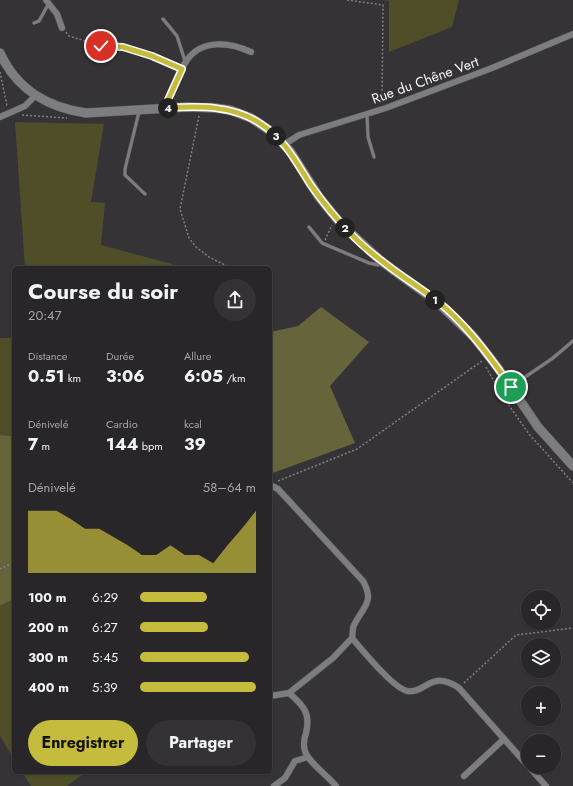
<!DOCTYPE html>
<html lang="fr">
<meta charset="utf-8">
<style>
:root{--surface:#282628;--page:#343234;--text:#f1f3f6;--muted:#a5a5a8;--line:#444345;--accent:#c5bc3d}
body{margin:0;font-family:Jost,sans-serif;background:var(--page);color:var(--text);height:100vh;display:flex;flex-direction:column;font-size:15px;white-space:nowrap}
*{box-sizing:border-box;margin:0}
p{font-size:13px;color:var(--muted)}
.icon{flex:none;width:22px;height:22px;fill:none;stroke:currentColor;stroke-width:2;stroke-linecap:round;stroke-linejoin:round}
.map{position:relative;flex:1;overflow:hidden}
.sheet{position:absolute;left:12px;top:266px;width:260px;height:508px;display:flex;flex-direction:column;background:var(--surface);border-radius:6px;box-shadow:0 1px 3px #0004,0 0 0 1px var(--line)}
.sheet>*{flex:none}
.fabs{position:absolute;left:521px;top:590px;display:grid;gap:8px}
.fabs a{display:grid;place-items:center;width:40px;height:40px;border-radius:50%;background:var(--surface);box-shadow:0 1px 3px #0004,0 0 0 1px var(--line);font-size:20px}
.pin{position:absolute;display:grid;place-items:center;width:34px;height:34px;color:#fff;margin:-17px;border:2px solid #fff;border-radius:50%;box-shadow:0 1px 4px #0007}
.km{position:absolute;width:20px;height:20px;margin:-10px;border-radius:50%;background:#222;color:#fff;font-size:11px;line-height:20px;text-align:center}
.round{display:grid;place-items:center;flex:none;width:42px;height:42px;border-radius:21px;background:var(--page)}
.overview{display:flex;align-items:center;justify-content:space-between;height:68px;padding:0 16px}
h1{font-size:22px;font-weight:700;line-height:30px}
.stats{display:grid;grid-template-columns:repeat(3,1fr);gap:6px;height:68px;padding:4px 16px}
.stats div{display:grid;align-content:center}
.stats b{font-size:17px;font-weight:700}
.stats small{font-size:11px;font-weight:400}
.stats p{font-size:11px}
.chart{height:112px;padding:8px 16px}
.chart p{display:flex;justify-content:space-between}
.chart svg{width:100%;height:72px;margin-top:4px;fill:var(--accent);opacity:.7}
.cta{display:flex;gap:8px;margin-top:auto;padding:8px 16px}
.cta a{flex:1;height:46px;border-radius:24px;background:var(--accent);color:#111;font-size:16px;font-weight:700;line-height:46px;text-align:center}
.cta a+a{background:var(--page);color:var(--text)}
ul{padding:0 16px;list-style:none;font-size:13px}
li{display:grid;grid-template-columns:64px 48px 1fr;align-items:center;height:30px}
li i{height:10px;border-radius:5px;background:var(--accent)}
.map>svg:first-child{display:block}
.green{fill:#504d29}
.forest{fill:#66643a}
.lines{fill:none;stroke-linecap:round;stroke-linejoin:round}
.service-casing{stroke:#504f52;stroke-width:4}
.minor-casing{stroke:#504f52;stroke-width:7}
.secondary-casing{stroke:#504f52;stroke-width:10}
.path{stroke:#807f81;stroke-width:1.5;stroke-dasharray:2 2;stroke-linecap:butt}
.service{stroke:#7d7c80;stroke-width:3}
.minor{stroke:#7d7c80;stroke-width:6}
.secondary{stroke:#7d7c80;stroke-width:9}
.route-casing{stroke:#fff;stroke-width:8}
.route{stroke:#c5bc3d;stroke-width:5}
.labels{text-anchor:middle;dominant-baseline:central;stroke-width:3.5;stroke-linejoin:round;paint-order:stroke}
.street-label{font-size:14px;fill:#f4f3f5;stroke:#353336}
</style>
<div class="map">
<svg width="573" height="786" viewBox="0 0 573 786">
<rect width="100%" height="100%" fill="#353336"/>
<path class="green" d="M 383,0 L 459,0 L 452,27 L 389,52 L 389,1 Z
M 15,122 L 104,124 L 91,202 L 105,203 L 101,245 L 172,264 L 172,268 L 25,268 Z
M 0,338 L 14,338 L 14,436 L 0,435 Z
M 14,599 L 14,759 L 0,736 L 0,606 Z
M 22,772 L 86,772 L 67,786 L 31,786 Z"/>
<path class="forest" d="M 321,307 L 369,342 L 330,386 L 355,443 L 270,474 L 270,332 L 298,326 Z
M 0,435 L 14,436 L 14,599 L 0,606 Z"/>
<g class="lines">
<g class="service-casing">
<path id="service" d="M 163,19 L 177,36 L 185,61
M 34,23 L 39,21 L 49,3
M 139,112 L 125,169 L 125,175 L 145,194
M 367,114 L 368,137 L 374,157
M 309,227 L 322,243 L 369,263 L 378,265 L 380,263
M 512,386 L 553,358 L 573,341"/>
</g>
<g class="minor-casing">
<path id="minor" d="M 46,0 L 57,14 L 62,28
M 167,108 L 167,102 C 173,89 179,71 187,60 C 202,39 229,42 251,52
M 0,117 L 25,106 L 35,96
M 285,144 L 299,135 L 386,108 L 492,68 L 573,34
M 270,485 L 278,489 L 363,581 C 375,602 363,607 354,625 C 352,629 353,634 352,638 C 362,650 393,688 407,691 C 426,694 431,669 459,688 L 528,766
M 289,693 L 333,658 L 352,638
M 270,696 L 289,693 C 303,705 311,713 306,733 C 304,739 303,745 305,751 C 308,762 328,776 336,786
M 529,767 L 546,786
M 464,776 L 504,739
M 274,786 L 285,778 L 295,761 L 308,757"/>
</g>
<g class="secondary-casing">
<path id="secondary" d="M 0,53 C 17,90 47,107 86,113 L 187,107 L 215,108 L 230,110 L 251,118 L 272,132 L 290,151 L 319,197 L 341,224 L 381,261 L 436,301 L 473,336 L 498,368 L 538,427 L 573,466"/>
</g>
<path class="path" d="M 347,0 L 383,5 L 382,103
M 66,32 L 69,36 L 101,46 L 123,47 L 152,57 L 175,66
M 0,72 L 7,106
M 22,115 L 67,118
M 199,116 L 180,209 L 189,238 L 196,247 L 209,257 L 231,268
M 325,240 L 332,225
M 486,367 L 501,394 L 529,434 L 573,483
M 278,481 L 357,449 L 482,361
M 0,569 L 14,562
M 464,683 L 516,635 L 573,628"/>
<use href="#service" class="service"/>
<use href="#minor" class="minor"/>
<use href="#secondary" class="secondary"/>
</g>
<g class="lines">
<g class="route-casing">
<path id="route" d="M 101,46 L 123,47 L 152,56 L 182,69 L 167,102 L 167,108 C 199,106 233,105 261,124 C 285,140 295,160 310,184 C 320,198 330,212 342,224 C 354,238 367,250 382,261 C 399,275 418,286 436,300 C 466,324 489,355 511,387"/>
</g>
<use href="#route" class="route"/>
</g>
<g class="labels">
<g class="street-label">
<text transform="translate(425 80) rotate(-20)">Rue du Chêne Vert</text>
</g>
</g>
</svg>
<div class="fabs">
<a><svg class="icon" aria-label="locate" viewBox="0 0 24 24"><circle cx="12" cy="12" r="6"/><path d="M12 2v4M12 18v4M2 12h4M18 12h4"/></svg></a>
<a><svg class="icon" aria-label="layers" viewBox="0 0 24 24"><path d="M12 4l9 5-9 5-9-5zM3 14l9 5 9-5"/></svg></a>
<a>+</a>
<a>−</a>
</div>
<div class="pin" style="left:511px;top:387px;background:#1e9e55"><svg class="icon" aria-label="arrive" viewBox="0 0 24 24"><path d="M6 21V4h12l-3 4 3 4H6"/></svg></div>
<div class="pin" style="left:101px;top:46px;background:#d93025"><svg class="icon" aria-label="check" viewBox="0 0 24 24"><path d="M5 12l5 5 9-10"/></svg></div>
<b class="km" style="left:435px;top:300px">1</b>
<b class="km" style="left:345px;top:228px">2</b>
<b class="km" style="left:276px;top:136px">3</b>
<b class="km" style="left:168px;top:108px">4</b>
<section class="sheet">
<div class="overview"><div><h1>Course du soir</h1><p>20:47</p></div><a class="round"><svg class="icon" aria-label="share" viewBox="0 0 24 24"><path d="M12 15V3M7 8l5-5 5 5M5 13v7h14v-7"/></svg></a></div>
<div class="stats">
<div><p>Distance</p><b>0.51<small> km</small></b></div>
<div><p>Durée</p><b>3:06</b></div>
<div><p>Allure</p><b>6:05<small> /km</small></b></div>
</div>
<div class="stats">
<div><p>Dénivelé</p><b>7<small> m</small></b></div>
<div><p>Cardio</p><b>144<small> bpm</small></b></div>
<div><p>kcal</p><b>39</b></div>
</div>
<div class="chart"><p><span>Dénivelé</span>58–64 m</p>
<svg viewBox="0 0 160 44" preserveAspectRatio="none"><path d="M0 44V6L10 6L20 6L30 11L40 17L50 17L60 22L70 27L80 33L90 33L100 27L110 33L120 33L130 38L140 27L150 17L160 6V44z"/></svg>
</div>
<ul>
<li><b>100 m</b>6:29<i style="width:58%"></i></li>
<li><b>200 m</b>6:27<i style="width:59%"></i></li>
<li><b>300 m</b>5:45<i style="width:94%"></i></li>
<li><b>400 m</b>5:39<i style="width:100%"></i></li>
</ul>
<div class="cta"><a>Enregistrer</a><a>Partager</a></div>
</section>
</div>
